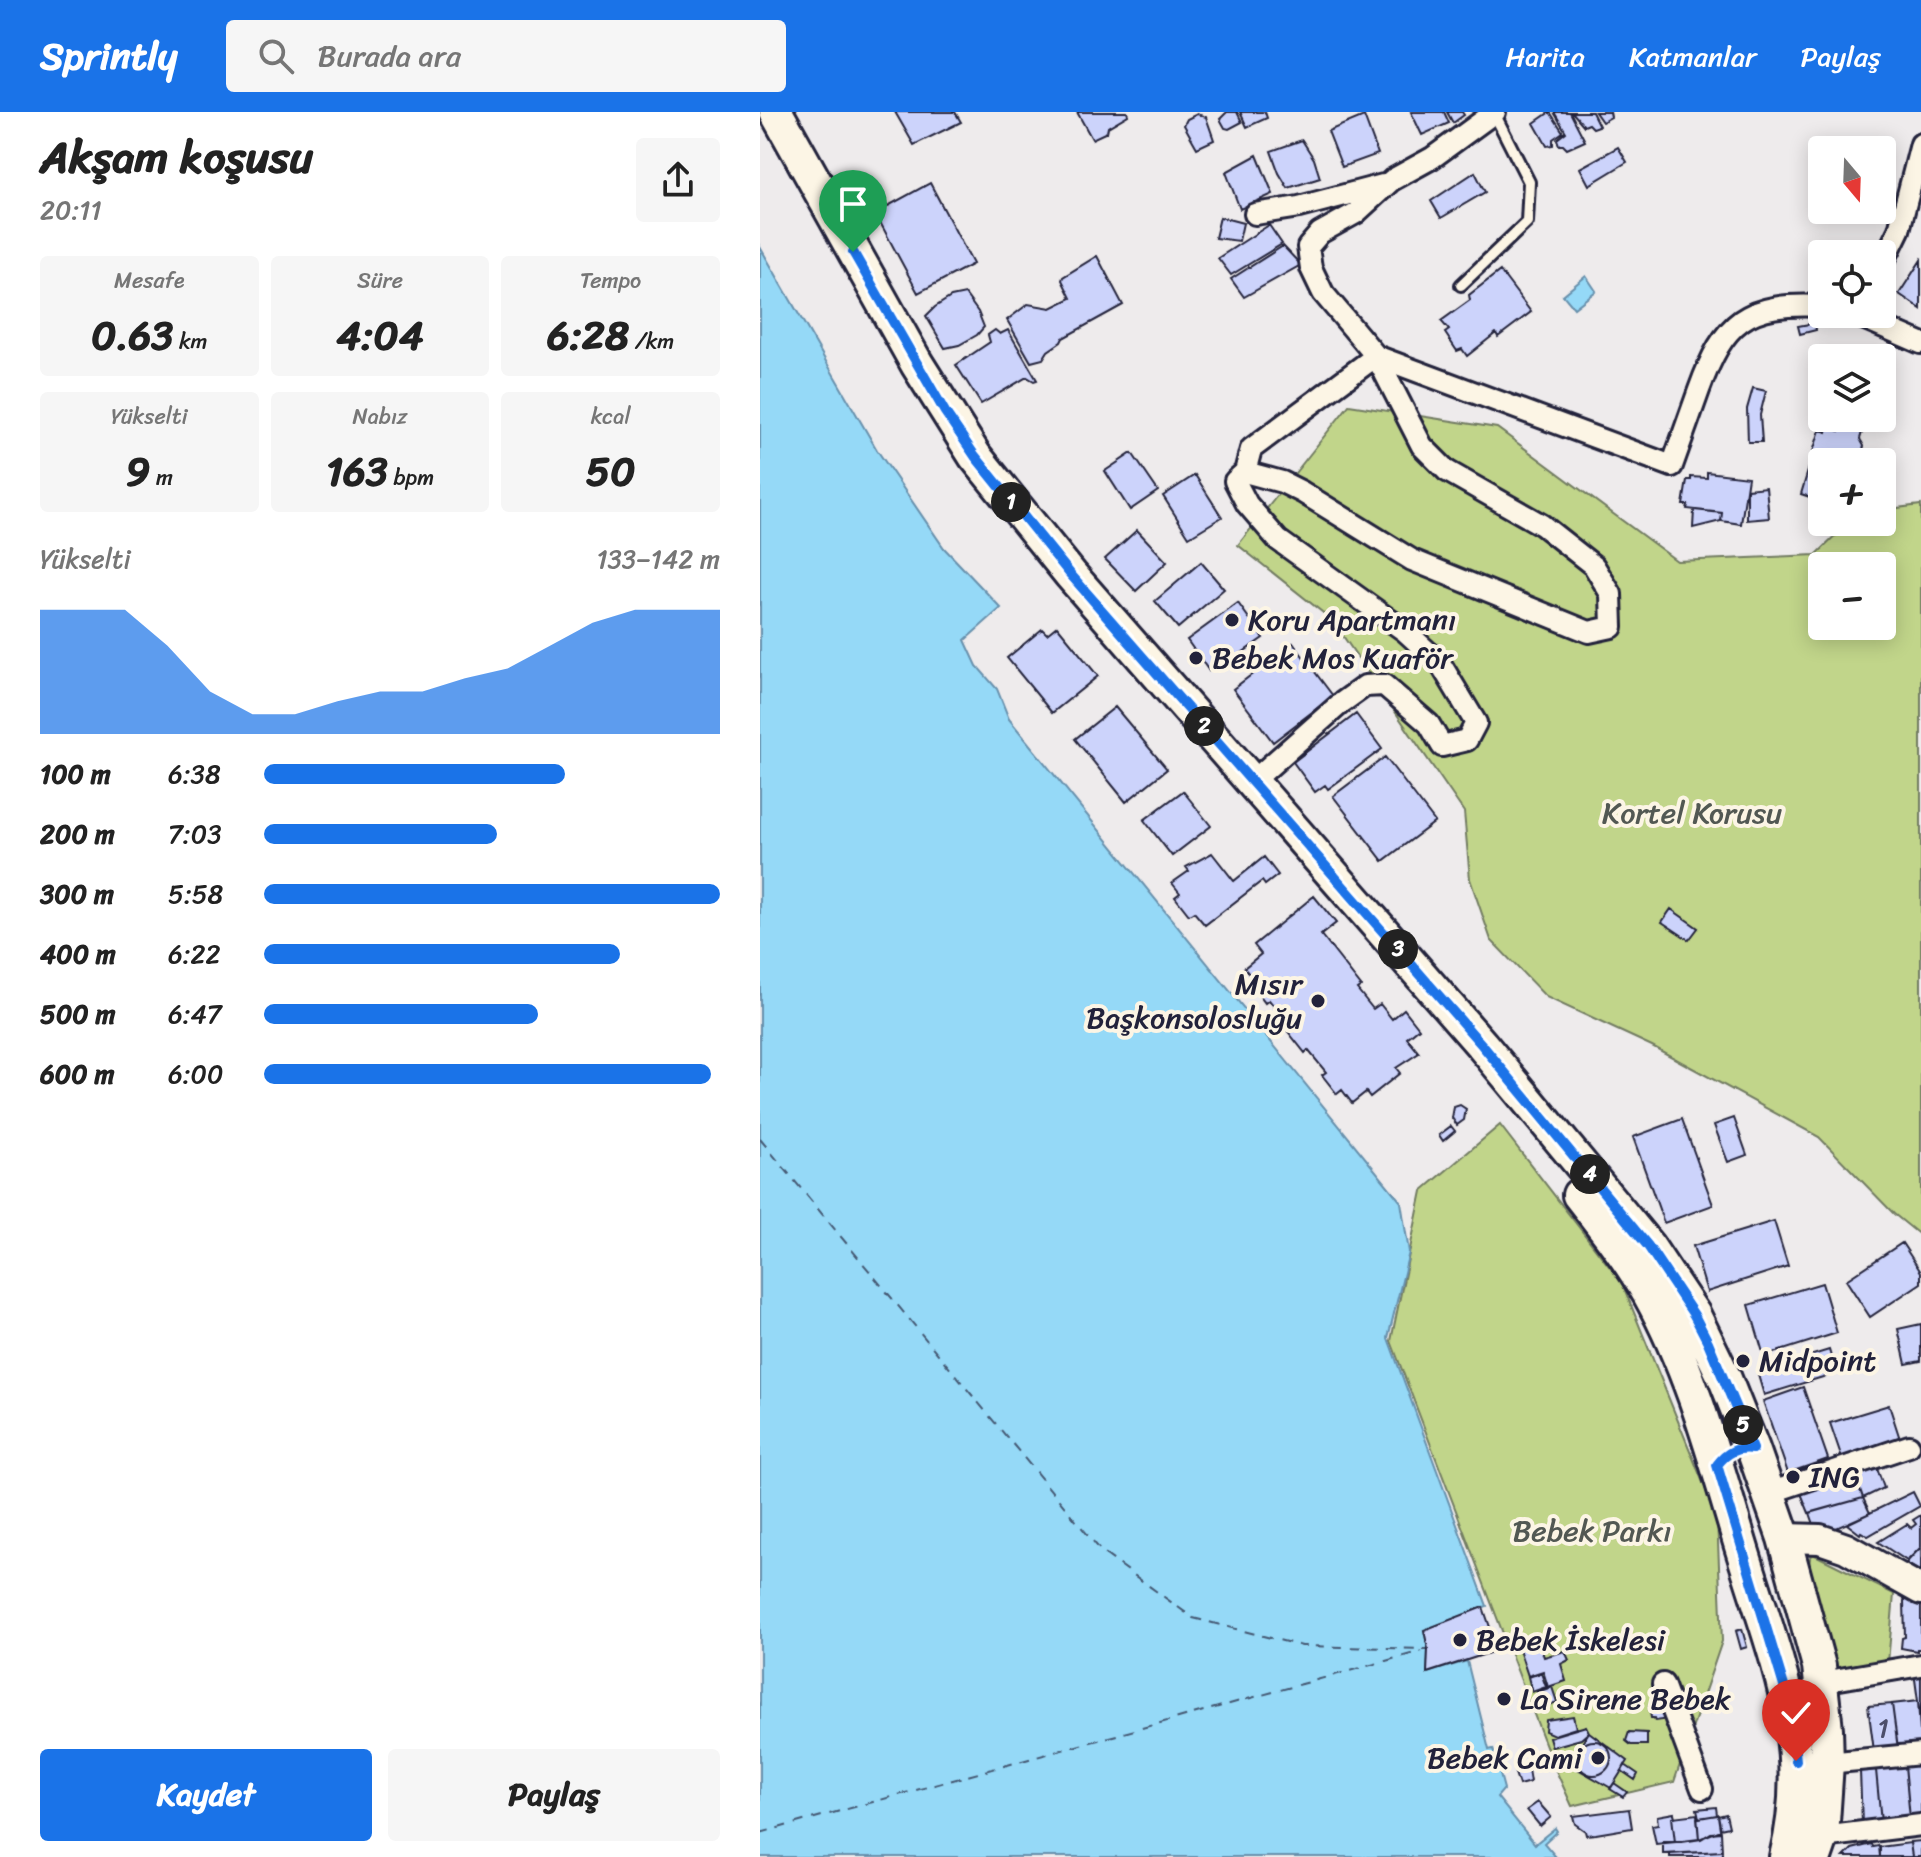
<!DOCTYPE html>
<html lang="tr">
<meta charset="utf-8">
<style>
:root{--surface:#fff;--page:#f6f6f6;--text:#222;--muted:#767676;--accent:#1a73e8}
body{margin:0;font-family:Sriracha,sans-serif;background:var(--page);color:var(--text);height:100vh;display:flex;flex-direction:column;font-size:30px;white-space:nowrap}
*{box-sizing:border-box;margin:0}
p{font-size:26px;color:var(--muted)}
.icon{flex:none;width:44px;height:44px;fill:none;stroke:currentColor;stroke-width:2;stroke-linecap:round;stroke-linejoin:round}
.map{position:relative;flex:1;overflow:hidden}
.side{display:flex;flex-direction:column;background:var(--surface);width:760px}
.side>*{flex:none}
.needle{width:52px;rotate:161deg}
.controls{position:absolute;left:1048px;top:24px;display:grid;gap:16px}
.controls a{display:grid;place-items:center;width:88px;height:88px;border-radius:8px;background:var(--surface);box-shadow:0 4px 20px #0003;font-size:40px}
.pin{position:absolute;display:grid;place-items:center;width:68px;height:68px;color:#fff;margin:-82px -34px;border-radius:50% 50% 50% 0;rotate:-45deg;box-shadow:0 0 8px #0007}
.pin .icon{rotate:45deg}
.km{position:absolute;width:40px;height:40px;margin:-20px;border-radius:50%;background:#222;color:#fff;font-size:22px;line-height:40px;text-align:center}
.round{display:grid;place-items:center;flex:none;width:84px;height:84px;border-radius:8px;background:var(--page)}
.head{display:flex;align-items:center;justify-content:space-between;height:136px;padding:0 40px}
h1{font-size:44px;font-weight:700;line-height:60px}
.stats{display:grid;grid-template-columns:repeat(3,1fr);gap:12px;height:136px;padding:8px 40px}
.stats div{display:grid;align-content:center;border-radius:8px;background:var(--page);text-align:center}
.stats b{font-size:40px;font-weight:700}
.stats small{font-size:22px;font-weight:400}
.stats p{font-size:22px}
.chart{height:224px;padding:16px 40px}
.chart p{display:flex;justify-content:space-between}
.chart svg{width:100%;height:144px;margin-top:8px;fill:var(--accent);opacity:.7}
.primary-button{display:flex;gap:16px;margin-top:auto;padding:16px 40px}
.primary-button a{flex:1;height:92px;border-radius:8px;background:var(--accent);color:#fff;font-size:32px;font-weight:700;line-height:92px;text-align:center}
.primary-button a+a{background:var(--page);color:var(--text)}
ul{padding:0 40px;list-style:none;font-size:26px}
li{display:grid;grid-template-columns:128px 96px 1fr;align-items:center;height:60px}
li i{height:20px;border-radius:10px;background:var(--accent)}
header{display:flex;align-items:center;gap:48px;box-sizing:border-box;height:112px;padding:0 40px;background:var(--accent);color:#fff}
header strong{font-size:38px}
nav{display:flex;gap:44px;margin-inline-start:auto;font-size:28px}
.search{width:560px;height:72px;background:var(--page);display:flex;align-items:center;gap:20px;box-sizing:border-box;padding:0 28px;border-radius:8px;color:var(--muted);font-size:30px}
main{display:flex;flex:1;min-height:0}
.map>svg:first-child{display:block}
.green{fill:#c1d58a;stroke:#727c62;stroke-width:2;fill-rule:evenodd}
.water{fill:#95d9f7;stroke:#6790ac;stroke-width:2}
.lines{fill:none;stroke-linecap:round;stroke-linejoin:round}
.ferry{stroke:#445973;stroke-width:2;stroke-dasharray:10 8;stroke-linecap:butt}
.building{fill:#ccd3fb;stroke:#22223b;stroke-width:2}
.lane-casing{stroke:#22223b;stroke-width:16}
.street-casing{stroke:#22223b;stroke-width:26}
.secondary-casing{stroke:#22223b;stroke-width:34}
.primary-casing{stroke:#22223b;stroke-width:38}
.lane{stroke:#fcf5e5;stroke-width:10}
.street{stroke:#fcf5e5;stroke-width:20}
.secondary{stroke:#fcf5e5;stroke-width:28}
.primary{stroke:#fcf5e5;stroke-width:32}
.route-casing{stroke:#fff;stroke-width:16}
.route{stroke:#1a73e8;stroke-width:10}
.poi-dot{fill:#22223b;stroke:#fcf5e5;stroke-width:3}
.labels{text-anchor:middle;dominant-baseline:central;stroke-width:8;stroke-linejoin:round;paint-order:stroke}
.number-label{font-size:26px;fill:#4c4e6b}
.poi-label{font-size:30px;fill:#22223b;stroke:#fcf5e5;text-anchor:start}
.park-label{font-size:30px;fill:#525853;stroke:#fcf5e5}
</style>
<header>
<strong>Sprintly</strong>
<div class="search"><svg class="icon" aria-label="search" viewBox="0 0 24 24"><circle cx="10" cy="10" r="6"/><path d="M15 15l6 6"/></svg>Burada ara</div>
<nav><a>Harita</a><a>Katmanlar</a><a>Paylaş</a></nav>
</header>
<main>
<section class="side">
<div class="head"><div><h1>Akşam koşusu</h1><p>20:11</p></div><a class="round"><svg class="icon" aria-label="share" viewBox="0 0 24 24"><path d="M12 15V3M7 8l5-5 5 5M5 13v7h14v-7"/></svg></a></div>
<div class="stats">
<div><p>Mesafe</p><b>0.63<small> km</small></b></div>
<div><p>Süre</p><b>4:04</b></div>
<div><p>Tempo</p><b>6:28<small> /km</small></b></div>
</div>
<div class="stats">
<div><p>Yükselti</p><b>9<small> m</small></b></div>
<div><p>Nabız</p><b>163<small> bpm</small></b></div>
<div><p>kcal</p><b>50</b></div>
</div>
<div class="chart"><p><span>Yükselti</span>133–142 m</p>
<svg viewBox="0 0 160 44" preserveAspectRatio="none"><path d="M0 44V6L10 6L20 6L30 17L40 31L50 38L60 38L70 34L80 31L90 31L100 27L110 24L120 17L130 10L140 6L150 6L160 6V44z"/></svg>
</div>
<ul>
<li><b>100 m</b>6:38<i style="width:66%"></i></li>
<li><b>200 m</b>7:03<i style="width:51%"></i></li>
<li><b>300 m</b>5:58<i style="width:100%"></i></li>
<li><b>400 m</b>6:22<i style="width:78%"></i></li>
<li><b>500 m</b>6:47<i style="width:60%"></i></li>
<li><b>600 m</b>6:00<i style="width:98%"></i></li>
</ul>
<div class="primary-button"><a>Kaydet</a><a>Paylaş</a></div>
</section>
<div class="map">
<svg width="1161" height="1745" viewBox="0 0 1161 1745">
<rect width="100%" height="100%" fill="#eeebec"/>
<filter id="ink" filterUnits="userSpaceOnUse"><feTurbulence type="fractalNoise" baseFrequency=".0125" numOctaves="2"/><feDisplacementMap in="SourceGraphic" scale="16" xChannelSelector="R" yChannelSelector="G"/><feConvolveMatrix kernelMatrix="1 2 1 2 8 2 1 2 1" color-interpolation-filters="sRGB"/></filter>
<g filter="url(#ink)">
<path class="green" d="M 589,293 L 737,316 L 917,449 L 1056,443 L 1090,410 L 1122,410 L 1122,398 L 1161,393 L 1161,1124 L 1134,1102 L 1059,1025 L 892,934 L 786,885 L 731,828 L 710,767 L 704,700 L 572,508 L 478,433 ZM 1062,454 L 1122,454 L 1122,514 L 1062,514 Z
M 740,1013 L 862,1171 L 957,1405 L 962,1529 L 914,1670 L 812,1694 L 793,1652 L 631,1229 L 662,1079 Z
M 1051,1441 L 1134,1482 L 1128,1551 L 1077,1560 L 1049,1452 Z"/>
<path class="water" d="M 0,135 L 117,338 L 184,436 L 241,496 L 205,528 L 217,554 L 237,577 L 249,607 L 641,1090 L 649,1140 L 628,1226 L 727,1494 L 664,1518 L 668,1537 L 667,1561 L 707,1549 L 729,1638 L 733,1637 L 744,1677 L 737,1685 L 775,1732 L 795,1716 L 797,1719 L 784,1731 L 796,1745 L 0,1745 Z
M 826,164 L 836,179 L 814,196 L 803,183 Z"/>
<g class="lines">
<path class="ferry" d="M 0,1027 L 342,1440 L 433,1506 L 542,1534 L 668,1537
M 0,1721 L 662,1539"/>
</g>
<path class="building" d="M 135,0 L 195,0 L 201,10 L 154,33 Z
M 317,0 L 367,0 L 368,3 L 348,15 L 347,20 L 332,27 Z
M 467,0 L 477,0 L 482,10 L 469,17 L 465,16 L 460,7 Z
M 480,0 L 505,0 L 507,6 L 487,15 Z
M 651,0 L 684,0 L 689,11 L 662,23 Z
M 687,0 L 702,0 L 704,3 L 693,11 Z
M 790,0 L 803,20 L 793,27 L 793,33 L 787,34 L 774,11 Z
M 794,0 L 810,0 L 825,29 L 807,37 L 803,33 L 799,33 L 797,27 L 806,20 Z
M 812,0 L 832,0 L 839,14 L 833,16 L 829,12 L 824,14 Z
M 835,0 L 850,0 L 851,5 L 842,10 Z
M 437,2 L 446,5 L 454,28 L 437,36 L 424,13 L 427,7 Z
M 604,4 L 618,42 L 582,55 L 568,19 Z
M 542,28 L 554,47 L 560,66 L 528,76 L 519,61 L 511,39 Z
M 858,35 L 867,50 L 829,73 L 820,56 Z
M 497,43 L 513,82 L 480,97 L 466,60 Z
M 715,60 L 725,80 L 681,106 L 671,89 Z
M 170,71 L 213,152 L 158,181 L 115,101 Z
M 460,105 L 483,111 L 479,129 L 455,126 Z
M 509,113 L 522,132 L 471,163 L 458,146 Z
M 523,134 L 540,152 L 539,154 L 484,185 L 471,167 Z
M 337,144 L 363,193 L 303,226 L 301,230 L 288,239 L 283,247 L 271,250 L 247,208 L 268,192 L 291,196 L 311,186 L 302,168 L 303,165 Z
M 1161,148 L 1161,197 L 1139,182 Z
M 740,159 L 771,200 L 738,225 L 736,221 L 707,244 L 702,237 L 697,239 L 685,221 L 689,218 L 681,209 L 710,188 L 709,183 Z
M 205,182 L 218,200 L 224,215 L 217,223 L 199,233 L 185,236 L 166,204 L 175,195 L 191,185 Z
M 1055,211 L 1056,218 L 1040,222 L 1038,214 Z
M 235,218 L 240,222 L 248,218 L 277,268 L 274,269 L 267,265 L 221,292 L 196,253 L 230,230 L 228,223 Z
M 993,276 L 1006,279 L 1000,303 L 1002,330 L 988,330 L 987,297 Z
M 1082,306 L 1103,317 L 1100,327 L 1104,334 L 1101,344 L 1096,350 L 1062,350 L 1062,352 L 1050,349 L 1060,318 L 1067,320 L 1068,315 L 1079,319 Z
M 372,341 L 398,379 L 370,398 L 345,359 Z
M 1051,349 L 1062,352 L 1062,389 L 1041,382 Z
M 947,360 L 988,365 L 981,412 L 961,409 L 962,401 L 927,397 L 928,393 L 923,393 L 927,368 L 931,368 L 931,365 L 947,366 Z
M 435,363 L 462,405 L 429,425 L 403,384 Z
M 1006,375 L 1009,406 L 987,408 L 987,377 Z
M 934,398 L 962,401 L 961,409 L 933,416 Z
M 377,418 L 407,450 L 376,479 L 345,447 Z
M 441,450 L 464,477 L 418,516 L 395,489 Z
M 478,491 L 503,526 L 462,555 L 459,551 L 449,559 L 427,528 Z
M 297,514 L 338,564 L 292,601 L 247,546 L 282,517 L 287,522 Z
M 533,531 L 573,584 L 513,630 L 473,577 Z
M 355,595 L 407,657 L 366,690 L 315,627 Z
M 596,602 L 622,637 L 568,677 L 565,673 L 555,680 L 533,650 Z
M 625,645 L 675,710 L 623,749 L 573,684 Z
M 423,679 L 451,714 L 412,744 L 384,708 Z
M 452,741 L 474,769 L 504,745 L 518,763 L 505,773 L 502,769 L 445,813 L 434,800 L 429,803 L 415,785 L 420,781 L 412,771 L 429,759 L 426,755 Z
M 554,784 L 576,811 L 561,823 L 601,874 L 597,877 L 613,897 L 620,892 L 632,907 L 644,897 L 659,916 L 647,926 L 659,941 L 636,956 L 640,961 L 610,985 L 606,980 L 592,991 L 582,978 L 577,982 L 562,963 L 566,960 L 548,938 L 545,941 L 522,912 L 526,909 L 509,888 L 505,891 L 490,871 L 494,868 L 484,856 L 501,842 L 494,833 Z
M 911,797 L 938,816 L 929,828 L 902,810 Z
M 700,993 L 706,997 L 704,1008 L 697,1013 L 692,1006 L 694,995 Z
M 974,1006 L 987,1043 L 968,1050 L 954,1013 Z
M 922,1007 L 953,1093 L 904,1111 L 873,1025 Z
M 691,1014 L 695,1019 L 683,1029 L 679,1023 Z
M 1014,1109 L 1028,1154 L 947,1180 L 933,1134 Z
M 1142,1131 L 1161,1160 L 1161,1171 L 1110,1205 L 1086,1168 Z
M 1062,1171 L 1077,1221 L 1004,1244 L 989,1193 Z
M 1161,1212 L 1161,1249 L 1146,1252 L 1138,1217 Z
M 1069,1238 L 1076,1261 L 1004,1283 L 998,1263 L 1001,1259 Z
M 1043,1275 L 1068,1347 L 1028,1361 L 1003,1289 Z
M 1129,1293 L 1140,1327 L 1082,1346 L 1070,1311 Z
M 1115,1351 L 1124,1376 L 1103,1386 L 1093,1358 Z
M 1093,1356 L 1103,1386 L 1049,1401 L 1038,1374 Z
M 1153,1380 L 1160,1394 L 1108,1424 L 1101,1420 L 1100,1422 L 1087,1412 Z
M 1103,1386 L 1110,1401 L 1065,1421 L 1056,1418 L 1050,1401 Z
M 1161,1403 L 1161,1435 L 1147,1449 L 1118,1430 L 1147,1412 L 1151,1416 L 1156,1412 L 1153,1408 Z
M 1161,1435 L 1161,1460 L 1146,1451 Z
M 1147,1486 L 1161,1492 L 1161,1537 L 1157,1537 L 1157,1539 L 1141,1536 L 1142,1526 L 1145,1525 L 1144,1489 Z
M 723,1495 L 738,1538 L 667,1561 L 668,1537 L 664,1518 Z
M 982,1517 L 987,1535 L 981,1537 L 976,1519 Z
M 776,1522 L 784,1545 L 805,1539 L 809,1548 L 801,1552 L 806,1569 L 788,1575 L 783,1559 L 768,1564 L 756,1528 Z
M 1161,1559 L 1161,1611 L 1154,1560 Z
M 781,1561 L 786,1575 L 772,1580 L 768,1565 Z
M 792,1575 L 797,1590 L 782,1596 L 777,1580 Z
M 1158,1589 L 1161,1635 L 1138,1637 L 1132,1592 Z
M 906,1590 L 909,1607 L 895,1609 L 894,1606 L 891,1606 L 889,1594 Z
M 1132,1592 L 1138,1637 L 1114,1639 L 1108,1594 Z
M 813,1604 L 816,1616 L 794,1623 L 785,1619 L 786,1608 Z
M 826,1614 L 829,1620 L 821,1627 L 792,1635 L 789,1625 Z
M 829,1620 L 868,1649 L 851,1676 L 809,1652 Z
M 869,1620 L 887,1621 L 887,1633 L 871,1633 L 866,1629 Z
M817 1646a17 17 0 1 1 34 0a17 17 0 1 1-34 0Z
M 1161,1652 L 1161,1704 L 1150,1706 L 1145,1654 Z
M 865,1653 L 878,1662 L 875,1668 L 862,1659 Z
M 1145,1653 L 1150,1707 L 1121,1711 L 1116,1658 Z
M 768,1658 L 770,1670 L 759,1673 L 755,1661 Z
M 1116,1658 L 1121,1710 L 1102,1712 L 1100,1659 Z
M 854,1671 L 867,1680 L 863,1685 L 850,1677 Z
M 778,1690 L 791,1705 L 780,1714 L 767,1698 Z
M 956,1695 L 957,1703 L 939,1706 L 937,1697 Z
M 869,1697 L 872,1716 L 836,1722 L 826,1723 L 825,1719 L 815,1712 L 813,1704 Z
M 914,1701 L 915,1705 L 912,1705 L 915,1730 L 896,1732 L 892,1713 L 898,1712 L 897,1704 Z
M 937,1702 L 939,1727 L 915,1730 L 912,1705 Z
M 966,1702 L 969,1715 L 960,1717 L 958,1704 Z
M 958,1703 L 961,1718 L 939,1727 L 937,1706 Z
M 961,1720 L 962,1739 L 903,1742 L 903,1730 L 922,1730 L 941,1727 L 951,1721 Z
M 1161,1729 L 1161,1745 L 1152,1745 L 1150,1730 Z
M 1150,1731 L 1152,1745 L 1120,1745 L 1120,1735 Z
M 1112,1732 L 1113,1735 L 1119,1734 L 1120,1745 L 1084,1745 L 1092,1737 Z
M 962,1739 L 962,1745 L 910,1745 L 910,1742 Z"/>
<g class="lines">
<g class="lane-casing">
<path id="lane" d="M 701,173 L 767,110 L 769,70 L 734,1"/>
</g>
<g class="street-casing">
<path id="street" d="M 495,102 L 539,95 L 623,73
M 1122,153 L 1139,118 L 1161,32
M 1094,202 L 1161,231
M 616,244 L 912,354 C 921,329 930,303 939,278 C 964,209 986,190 1062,194
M 485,360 L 491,337 L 616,244
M 493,669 L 580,592 L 605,574 L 624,573 L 669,612 L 682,634 L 707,628 L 716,611 L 680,551 L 645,519 L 518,428 L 487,392 L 475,369 L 485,360 L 522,370 L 542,380 L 652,448 L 829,520 L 852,515 L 851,482 L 834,454 L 782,413 L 687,359 L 662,334 L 616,244 L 563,181 L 551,156 L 548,135 L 560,121 L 596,101 L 632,68 L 672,46 L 735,0
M 1009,1381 L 1149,1334
M 1062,1570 L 1161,1553
M 903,1572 L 942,1677
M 1067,1651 L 1161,1642
M 1062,1725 L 1161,1713"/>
</g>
<g class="secondary-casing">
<path id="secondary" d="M 1024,1426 L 1060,1427 L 1086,1436 L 1161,1478"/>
</g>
<g class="primary-casing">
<path id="primary" d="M 16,0 L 157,252 L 215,344 L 311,463 L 722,933 L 888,1134 L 934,1203 L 965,1267 L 993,1337 L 1024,1426 L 1059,1554 L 1066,1617 L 1067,1651 L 1062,1725 L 1055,1745
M 819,1083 C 844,1115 869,1147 889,1182 C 934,1263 957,1356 984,1444 C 1016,1549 1054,1632 1026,1745"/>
</g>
<use href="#lane" class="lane"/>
<use href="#street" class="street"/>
<use href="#secondary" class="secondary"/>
<use href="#primary" class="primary"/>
</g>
</g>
<g class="lines" filter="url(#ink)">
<g class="route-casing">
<path id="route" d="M 93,140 L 185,300 L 215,344 L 311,463 L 722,933 L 888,1134 L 934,1203 L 948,1230 L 993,1337 C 977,1335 967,1340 957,1353 L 1030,1594 L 1036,1649"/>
</g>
<use href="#route" class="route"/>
</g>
<g class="poi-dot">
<circle cx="472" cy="508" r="8"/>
<circle cx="436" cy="546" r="8"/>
<circle cx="558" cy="889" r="8"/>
<circle cx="983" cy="1249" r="8"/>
<circle cx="1033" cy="1365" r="8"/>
<circle cx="700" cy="1528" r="8"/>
<circle cx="744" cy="1587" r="8"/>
<circle cx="838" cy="1646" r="8"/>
</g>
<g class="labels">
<g class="number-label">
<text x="1123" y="1616">1</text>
</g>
<g class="poi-label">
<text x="488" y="508">Koru Apartmanı</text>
<text x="452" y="546">Bebek Mos Kuaför</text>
<text x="542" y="872" text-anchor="end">Mısır<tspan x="542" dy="34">Başkonsolosluğu</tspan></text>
<text x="999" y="1249">Midpoint</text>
<text x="1049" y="1365">ING</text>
<text x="716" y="1528">Bebek İskelesi</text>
<text x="760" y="1587">La Sirene Bebek</text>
<text x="822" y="1646" text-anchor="end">Bebek Cami</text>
</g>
<g class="park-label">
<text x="932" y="701">Kortel Korusu</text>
<text x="832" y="1419">Bebek Parkı</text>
</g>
</g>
</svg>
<div class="controls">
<a><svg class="needle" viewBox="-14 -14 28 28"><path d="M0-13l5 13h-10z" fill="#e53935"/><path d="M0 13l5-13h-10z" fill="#767676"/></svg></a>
<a><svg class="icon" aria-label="locate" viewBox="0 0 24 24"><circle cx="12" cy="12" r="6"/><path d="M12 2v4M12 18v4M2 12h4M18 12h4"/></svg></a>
<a><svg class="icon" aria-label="layers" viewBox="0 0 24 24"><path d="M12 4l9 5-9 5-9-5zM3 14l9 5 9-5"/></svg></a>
<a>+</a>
<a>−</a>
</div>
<div class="pin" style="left:93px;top:140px;background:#1e9e55"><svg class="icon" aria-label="arrive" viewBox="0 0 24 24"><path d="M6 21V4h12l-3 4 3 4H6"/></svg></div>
<div class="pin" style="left:1036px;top:1649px;background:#d93025"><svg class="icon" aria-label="check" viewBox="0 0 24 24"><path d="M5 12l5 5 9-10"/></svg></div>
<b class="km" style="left:251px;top:390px">1</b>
<b class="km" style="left:444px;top:614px">2</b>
<b class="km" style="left:638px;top:837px">3</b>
<b class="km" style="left:830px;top:1062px">4</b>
<b class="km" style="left:983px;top:1313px">5</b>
</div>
</main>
